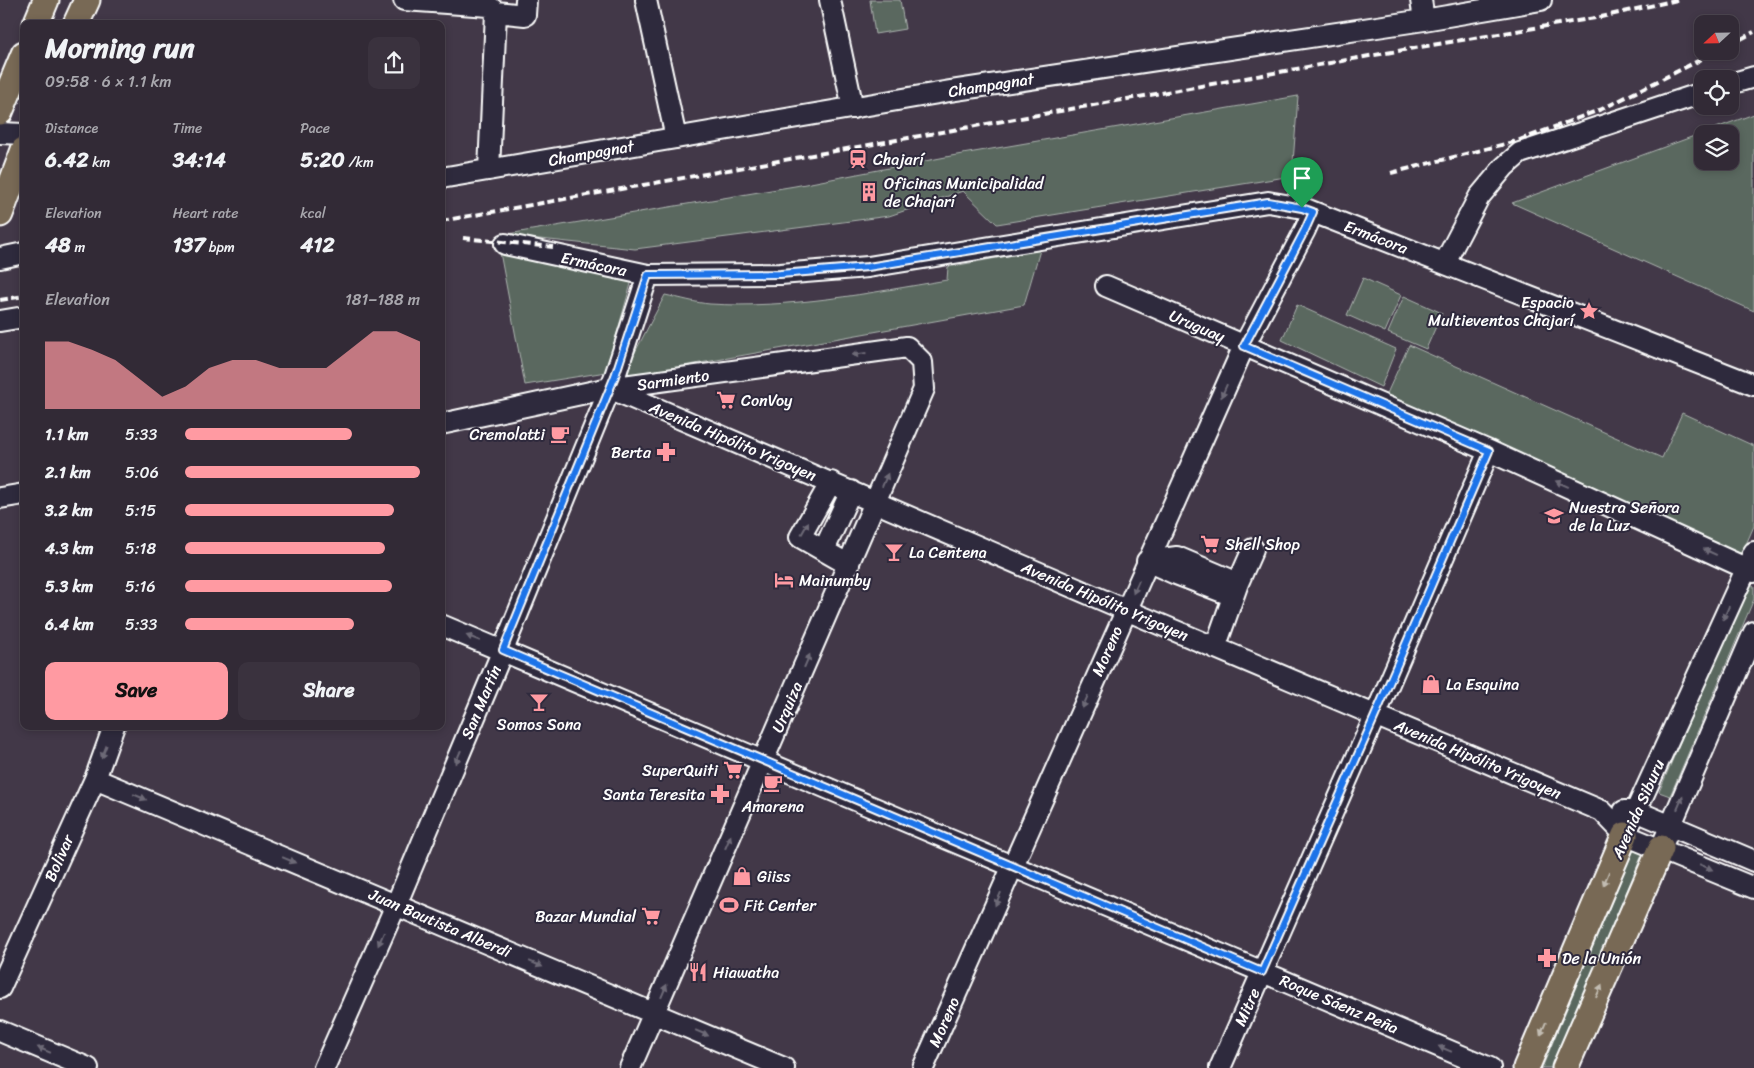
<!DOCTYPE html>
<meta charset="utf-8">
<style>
:root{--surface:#322a36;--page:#3a323e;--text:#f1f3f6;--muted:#a8a7ad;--line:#4d4651;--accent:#ff9aa2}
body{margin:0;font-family:Sriracha,sans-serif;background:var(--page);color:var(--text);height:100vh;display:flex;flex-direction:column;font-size:19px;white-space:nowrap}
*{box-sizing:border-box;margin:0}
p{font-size:16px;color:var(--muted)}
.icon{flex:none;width:28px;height:28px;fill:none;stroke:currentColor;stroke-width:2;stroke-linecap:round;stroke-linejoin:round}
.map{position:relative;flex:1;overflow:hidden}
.side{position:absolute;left:20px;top:20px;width:425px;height:710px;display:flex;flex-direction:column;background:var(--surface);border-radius:10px;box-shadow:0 2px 8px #0003,0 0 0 1px var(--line)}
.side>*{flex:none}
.needle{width:32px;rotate:248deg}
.fabs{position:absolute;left:1694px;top:15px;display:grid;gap:10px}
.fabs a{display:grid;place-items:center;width:45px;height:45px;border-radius:10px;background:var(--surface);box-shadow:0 2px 8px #0003,0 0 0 1px var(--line);font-size:25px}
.pin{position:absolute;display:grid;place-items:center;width:42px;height:42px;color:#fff;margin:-51px -21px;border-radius:50% 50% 50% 0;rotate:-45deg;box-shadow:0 0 5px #0007}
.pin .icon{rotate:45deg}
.round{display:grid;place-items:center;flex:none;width:52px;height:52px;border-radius:10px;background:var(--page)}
.summary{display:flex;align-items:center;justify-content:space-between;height:85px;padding:0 25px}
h1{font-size:28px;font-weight:800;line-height:38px}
.metrics{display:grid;grid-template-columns:repeat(3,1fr);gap:8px;height:85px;padding:5px 25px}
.metrics div{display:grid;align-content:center}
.metrics b{font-size:21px;font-weight:800}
.metrics small{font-size:14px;font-weight:400}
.metrics p{font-size:14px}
.chart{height:140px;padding:10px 25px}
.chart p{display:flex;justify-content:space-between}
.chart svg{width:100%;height:90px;margin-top:5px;fill:var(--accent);opacity:.7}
.primary-button{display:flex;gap:10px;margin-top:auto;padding:10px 25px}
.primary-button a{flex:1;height:58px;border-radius:10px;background:var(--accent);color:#111;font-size:20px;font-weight:800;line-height:58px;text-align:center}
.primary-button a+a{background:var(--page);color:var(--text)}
ul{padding:0 25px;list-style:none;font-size:16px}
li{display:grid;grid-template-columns:80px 60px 1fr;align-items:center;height:38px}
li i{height:12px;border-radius:6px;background:var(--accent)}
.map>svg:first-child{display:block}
.green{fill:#5a685f;stroke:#acb4af;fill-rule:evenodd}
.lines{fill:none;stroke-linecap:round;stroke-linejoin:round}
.minor-casing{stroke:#fff;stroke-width:24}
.major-casing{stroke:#fff;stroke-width:29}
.minor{stroke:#2f2a3d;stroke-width:20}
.major{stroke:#786954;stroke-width:25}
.rail{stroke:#fff;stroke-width:4;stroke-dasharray:8 4;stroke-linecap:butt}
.oneway{fill:#6d6a77}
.oneway2{fill:#c2bcb2}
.route-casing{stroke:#fff;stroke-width:10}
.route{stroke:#1a73e8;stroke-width:6}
.labels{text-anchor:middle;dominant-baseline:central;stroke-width:4;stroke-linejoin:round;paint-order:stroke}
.street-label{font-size:16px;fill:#fff;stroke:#2f2a3d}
.poi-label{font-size:16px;fill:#fff;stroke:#2f2a3d;text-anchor:start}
</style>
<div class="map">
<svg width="1754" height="1068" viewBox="0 0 1754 1068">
<rect width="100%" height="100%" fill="#423848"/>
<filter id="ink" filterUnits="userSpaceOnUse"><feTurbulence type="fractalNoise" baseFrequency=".02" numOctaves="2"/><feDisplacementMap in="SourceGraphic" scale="10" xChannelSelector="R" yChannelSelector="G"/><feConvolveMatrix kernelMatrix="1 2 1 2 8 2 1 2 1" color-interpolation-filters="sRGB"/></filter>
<g filter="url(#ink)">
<path class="green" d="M 870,0 L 900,0 L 905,29 L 875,34 Z
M 1298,96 L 1292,176 L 997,224 L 963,191 L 889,216 L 635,249 L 502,235 L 795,186 L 951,156 Z
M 1754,114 L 1754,311 L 1512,203 ZM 1702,134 L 1730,134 L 1730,161 L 1702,161 Z
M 499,247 L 632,280 L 606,372 L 525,385 Z
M 1040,250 L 1024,305 L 622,377 L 665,295 C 680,298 696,303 710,304 C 789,309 869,293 947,280 L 948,267 Z
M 1363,278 L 1401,295 L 1385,332 L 1347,315 Z
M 1404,296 L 1442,313 L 1426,349 L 1388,333 Z
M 1297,305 L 1396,349 L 1381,387 L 1282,340 Z
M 1409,345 L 1662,458 L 1682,413 L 1754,446 L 1754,526 L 1740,558 L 1384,400 Z
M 1748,582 L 1754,586 L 1754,599 L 1670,796 L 1659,792 Z
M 1635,846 L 1644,850 L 1553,1068 L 1542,1068 Z"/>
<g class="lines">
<g class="minor-casing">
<path id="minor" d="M 404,0 L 489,6 L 496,12 L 489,170
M 646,0 L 676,138
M 830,0 L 853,108
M 1421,0 L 1424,20
M 496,12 L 525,15 L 526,0
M 1730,84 L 1754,77
M 0,133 L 24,134
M 441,178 L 950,91 L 1424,20 L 1541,0
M 505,244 L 648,275 L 780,274 L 868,267 L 1268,202 L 1303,208 L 1313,212 L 1754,385
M 0,258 L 24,253
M 1445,262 L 1479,197 L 1504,167 L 1520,153 L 1702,93
M 1106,286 L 1489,451 L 1754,572
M 0,321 L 24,317
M 609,388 L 1126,610 L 1602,811 L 1625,835 L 1754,888
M 441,424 L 609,388 L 907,347 L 922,362 L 924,389 L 630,1068
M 831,482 L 800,537 L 849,565
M 0,498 L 24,494
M 824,550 L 851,491
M 1147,561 L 1177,557 L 1238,583 L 1215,648
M 1147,561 L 1176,574 L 1233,596
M 1238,583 L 1253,549
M 441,625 L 1490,1068
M 95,779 L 784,1068
M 1624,811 L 1636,811 L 1754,861
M 1625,835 L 1754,552
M 1661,848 L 1754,632
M 0,988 L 95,779 L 114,726
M 0,1031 L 88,1068
M 324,1068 L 396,905 L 503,650 L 615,376 L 648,275
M 923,1068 L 1244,346 L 1305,230 L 1313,212
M 1220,1068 L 1375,716 L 1489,451"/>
</g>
<g class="major-casing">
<path id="major" d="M 36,24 L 46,0
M 76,24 L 87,0
M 0,112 L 24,54
M 0,214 L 24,150
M 1526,1068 L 1625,835
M 1565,1068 L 1661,848"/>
</g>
<use href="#minor" class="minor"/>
<use href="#major" class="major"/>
<path class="rail" d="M 1730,45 L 1754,32
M 1391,173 L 1517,141 L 1602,109 L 1718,51
M 441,221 L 1420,47 L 1601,17 L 1677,0
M 463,238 L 553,247
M 0,300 L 24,296"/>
</g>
<defs><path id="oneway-solid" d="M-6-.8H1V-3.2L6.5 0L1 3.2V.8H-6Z" transform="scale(1.25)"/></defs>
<g class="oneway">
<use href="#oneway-solid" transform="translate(859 354) rotate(172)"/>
<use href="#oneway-solid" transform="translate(1224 391) rotate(114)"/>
<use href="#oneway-solid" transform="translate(885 480) rotate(-67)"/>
<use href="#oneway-solid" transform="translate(1562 484) rotate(-155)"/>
<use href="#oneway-solid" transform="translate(805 528) rotate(-61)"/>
<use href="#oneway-solid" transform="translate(1710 552) rotate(-155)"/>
<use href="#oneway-solid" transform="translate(1136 587) rotate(114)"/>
<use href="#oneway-solid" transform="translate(1726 613) rotate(114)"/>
<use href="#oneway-solid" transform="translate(473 638) rotate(-158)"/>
<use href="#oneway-solid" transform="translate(807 661) rotate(-67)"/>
<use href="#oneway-solid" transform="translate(1085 702) rotate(114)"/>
<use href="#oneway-solid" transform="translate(104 752) rotate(111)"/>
<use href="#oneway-solid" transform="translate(458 757) rotate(113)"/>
<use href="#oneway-solid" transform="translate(140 797) rotate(23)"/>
<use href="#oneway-solid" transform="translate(1680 803) rotate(-67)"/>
<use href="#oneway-solid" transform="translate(728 842) rotate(-67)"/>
<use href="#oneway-solid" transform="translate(289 860) rotate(23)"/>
<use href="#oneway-solid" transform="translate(1706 867) rotate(23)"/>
<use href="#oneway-solid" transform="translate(998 899) rotate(114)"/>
<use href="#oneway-solid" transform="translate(381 939) rotate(114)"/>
<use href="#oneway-solid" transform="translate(536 964) rotate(23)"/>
<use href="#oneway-solid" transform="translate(664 991) rotate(-67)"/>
<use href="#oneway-solid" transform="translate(702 1033) rotate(23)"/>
<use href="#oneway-solid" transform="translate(1445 1049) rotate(-157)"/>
<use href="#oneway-solid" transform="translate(44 1050) rotate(-157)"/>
</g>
<g class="oneway2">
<use href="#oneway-solid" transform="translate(1606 879) rotate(113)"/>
<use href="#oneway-solid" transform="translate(1599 991) rotate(-66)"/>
<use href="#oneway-solid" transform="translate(1543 1029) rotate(113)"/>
</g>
</g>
<g class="lines" filter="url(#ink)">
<g class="route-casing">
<path id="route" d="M 1268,202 L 1302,208 L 1313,212 L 1305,230 L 1244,346 L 1489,451 L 1375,716 L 1262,972 L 503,650 L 615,376 L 648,275 L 780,274 L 868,267 Z"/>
</g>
<use href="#route" class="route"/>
</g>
<defs>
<g id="station-bare" transform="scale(1.5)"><path d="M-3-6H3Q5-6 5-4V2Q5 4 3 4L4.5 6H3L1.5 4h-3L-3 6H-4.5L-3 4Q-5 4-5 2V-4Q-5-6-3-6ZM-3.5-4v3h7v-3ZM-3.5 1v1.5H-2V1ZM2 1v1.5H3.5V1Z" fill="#ff9aa2" stroke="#2f2a3d" stroke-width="2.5" paint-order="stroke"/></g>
<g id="building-bare" transform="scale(1.5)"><path d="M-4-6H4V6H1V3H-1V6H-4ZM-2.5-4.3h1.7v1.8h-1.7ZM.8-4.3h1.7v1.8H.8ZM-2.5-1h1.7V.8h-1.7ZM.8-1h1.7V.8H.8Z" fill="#ff9aa2" stroke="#2f2a3d" stroke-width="2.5" paint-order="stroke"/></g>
<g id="sight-bare" transform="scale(1.5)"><path d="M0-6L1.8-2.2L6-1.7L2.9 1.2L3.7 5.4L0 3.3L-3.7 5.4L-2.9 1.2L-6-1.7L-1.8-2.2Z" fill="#ff9aa2" stroke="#2f2a3d" stroke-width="2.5" paint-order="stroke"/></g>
<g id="supermarket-bare" transform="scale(1.5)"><path d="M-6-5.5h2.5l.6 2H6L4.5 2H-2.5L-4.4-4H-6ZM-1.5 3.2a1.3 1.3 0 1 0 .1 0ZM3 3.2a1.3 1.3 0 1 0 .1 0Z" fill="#ff9aa2" stroke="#2f2a3d" stroke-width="2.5" paint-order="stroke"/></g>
<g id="cafe-bare" transform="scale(1.5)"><path d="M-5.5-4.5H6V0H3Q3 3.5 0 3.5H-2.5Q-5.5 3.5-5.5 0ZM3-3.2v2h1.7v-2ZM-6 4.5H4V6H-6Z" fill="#ff9aa2" stroke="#2f2a3d" stroke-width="2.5" paint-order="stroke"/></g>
<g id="pharmacy-bare" transform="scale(1.5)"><path d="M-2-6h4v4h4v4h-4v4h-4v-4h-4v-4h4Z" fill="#ff9aa2" stroke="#2f2a3d" stroke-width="2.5" paint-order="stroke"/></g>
<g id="school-bare" transform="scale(1.5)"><path d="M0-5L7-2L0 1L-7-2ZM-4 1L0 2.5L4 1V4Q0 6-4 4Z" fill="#ff9aa2" stroke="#2f2a3d" stroke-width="2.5" paint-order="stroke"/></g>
<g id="bar-bare" transform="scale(1.5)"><path d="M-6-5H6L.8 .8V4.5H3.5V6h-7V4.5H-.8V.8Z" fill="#ff9aa2" stroke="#2f2a3d" stroke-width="2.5" paint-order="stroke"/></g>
<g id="hotel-bare" transform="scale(1.5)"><path d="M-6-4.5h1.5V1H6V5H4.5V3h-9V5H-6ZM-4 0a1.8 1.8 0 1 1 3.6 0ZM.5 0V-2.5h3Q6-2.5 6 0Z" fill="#ff9aa2" stroke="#2f2a3d" stroke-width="2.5" paint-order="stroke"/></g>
<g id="shop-bare" transform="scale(1.5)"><path d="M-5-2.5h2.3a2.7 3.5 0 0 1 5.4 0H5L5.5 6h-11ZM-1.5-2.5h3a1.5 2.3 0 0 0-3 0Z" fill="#ff9aa2" stroke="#2f2a3d" stroke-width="2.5" paint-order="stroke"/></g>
<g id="stadium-bare" transform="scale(1.5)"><path d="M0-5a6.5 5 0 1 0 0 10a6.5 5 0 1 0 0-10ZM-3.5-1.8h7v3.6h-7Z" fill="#ff9aa2" stroke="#2f2a3d" stroke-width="2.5" paint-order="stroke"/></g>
<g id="restaurant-bare" transform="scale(1.5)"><path d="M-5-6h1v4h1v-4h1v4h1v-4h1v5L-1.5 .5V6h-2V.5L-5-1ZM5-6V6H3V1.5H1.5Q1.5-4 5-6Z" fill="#ff9aa2" stroke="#2f2a3d" stroke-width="2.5" paint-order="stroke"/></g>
</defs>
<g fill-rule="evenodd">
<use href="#station-bare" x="858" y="159"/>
<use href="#building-bare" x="869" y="192"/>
<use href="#sight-bare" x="1589" y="311"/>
<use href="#supermarket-bare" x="726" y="400"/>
<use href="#cafe-bare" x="560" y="434"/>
<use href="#pharmacy-bare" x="666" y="452"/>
<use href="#school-bare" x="1554" y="516"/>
<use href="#supermarket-bare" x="1210" y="544"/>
<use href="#bar-bare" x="894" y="552"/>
<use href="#hotel-bare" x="784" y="580"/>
<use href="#shop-bare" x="1431" y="684"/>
<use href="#bar-bare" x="539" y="702"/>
<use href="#supermarket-bare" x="733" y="770"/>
<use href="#cafe-bare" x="773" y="783"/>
<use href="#pharmacy-bare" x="720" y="794"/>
<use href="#shop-bare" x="742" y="876"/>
<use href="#stadium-bare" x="729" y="905"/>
<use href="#supermarket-bare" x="651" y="916"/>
<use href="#pharmacy-bare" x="1547" y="958"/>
<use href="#restaurant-bare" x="698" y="972"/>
</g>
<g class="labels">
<g class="street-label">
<text transform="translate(991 85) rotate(-9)">Champagnat</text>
<text transform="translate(591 153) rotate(-10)">Champagnat</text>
<text transform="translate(1376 237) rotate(21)">Ermácora</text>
<text transform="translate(594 264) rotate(12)">Ermácora</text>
<text transform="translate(1197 326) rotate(23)">Uruguay</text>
<text transform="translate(673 380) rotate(-8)">Sarmiento</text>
<text transform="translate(733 441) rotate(23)">Avenida Hipólito Yrigoyen</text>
<text transform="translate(1105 601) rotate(23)">Avenida Hipólito Yrigoyen</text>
<text transform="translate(1107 651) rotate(-66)">Moreno</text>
<text transform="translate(481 702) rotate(-67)">San Martín</text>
<text transform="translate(787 707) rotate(-67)">Urquiza</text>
<text transform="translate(1478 759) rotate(23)">Avenida Hipólito Yrigoyen</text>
<text transform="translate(1638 809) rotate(-66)">Avenida Siburu</text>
<text transform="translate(59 858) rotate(-66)">Bolivar</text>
<text transform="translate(440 923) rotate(23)">Juan Bautista Alberdi</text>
<text transform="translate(1339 1004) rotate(23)">Roque Sáenz Peña</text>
<text transform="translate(1247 1007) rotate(-66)">Mitre</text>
<text transform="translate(944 1022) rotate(-66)">Moreno</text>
</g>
<g class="poi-label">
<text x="873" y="159">Chajarí</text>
<text x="884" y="183">Oficinas Municipalidad<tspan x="884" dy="18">de Chajarí</tspan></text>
<text x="1574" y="302" text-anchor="end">Espacio<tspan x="1574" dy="18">Multieventos Chajarí</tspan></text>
<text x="741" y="400">ConVoy</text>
<text x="545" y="434" text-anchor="end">Cremolatti</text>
<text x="651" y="452" text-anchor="end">Berta</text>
<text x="1569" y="507">Nuestra Señora<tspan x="1569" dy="18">de la Luz</tspan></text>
<text x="1225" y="544">Shell Shop</text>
<text x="909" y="552">La Centena</text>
<text x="799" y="580">Mainumby</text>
<text x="1446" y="684">La Esquina</text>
<text x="539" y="724" text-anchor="middle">Somos Sona</text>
<text x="718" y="770" text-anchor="end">SuperQuiti</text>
<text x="705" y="794" text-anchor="end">Santa Teresita</text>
<text x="773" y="806" text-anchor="middle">Amarena</text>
<text x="757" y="876">Giiss</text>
<text x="744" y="905">Fit Center</text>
<text x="636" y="916" text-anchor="end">Bazar Mundial</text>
<text x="1562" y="958">De la Unión</text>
<text x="713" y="972">Hiawatha</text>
</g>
</g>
</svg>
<div class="fabs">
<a><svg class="needle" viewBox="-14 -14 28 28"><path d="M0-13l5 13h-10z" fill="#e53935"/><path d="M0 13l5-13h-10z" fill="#a8a7ad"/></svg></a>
<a><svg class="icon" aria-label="locate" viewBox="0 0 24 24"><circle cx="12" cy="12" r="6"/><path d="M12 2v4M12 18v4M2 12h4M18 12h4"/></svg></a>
<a><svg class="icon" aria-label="layers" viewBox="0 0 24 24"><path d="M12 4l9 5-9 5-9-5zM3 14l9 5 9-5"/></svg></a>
</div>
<div class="pin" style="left:1302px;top:208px;background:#1e9e55"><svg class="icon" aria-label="arrive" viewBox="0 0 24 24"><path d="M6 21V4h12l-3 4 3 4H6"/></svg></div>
<section class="side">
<div class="summary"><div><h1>Morning run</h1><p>09:58 · 6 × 1.1 km</p></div><a class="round"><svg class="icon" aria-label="share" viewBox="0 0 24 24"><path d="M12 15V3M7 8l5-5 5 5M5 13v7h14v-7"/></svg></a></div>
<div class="metrics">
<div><p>Distance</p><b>6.42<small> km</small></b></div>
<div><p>Time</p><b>34:14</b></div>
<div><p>Pace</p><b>5:20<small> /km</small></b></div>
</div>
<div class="metrics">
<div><p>Elevation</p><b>48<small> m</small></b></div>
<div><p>Heart rate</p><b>137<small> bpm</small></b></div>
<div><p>kcal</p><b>412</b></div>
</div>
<div class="chart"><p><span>Elevation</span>181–188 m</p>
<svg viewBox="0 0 160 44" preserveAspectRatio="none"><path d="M0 44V11L10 11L20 15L30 20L40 29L50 38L60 33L70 24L80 20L90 20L100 24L110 24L120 24L130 15L140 6L150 6L160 11V44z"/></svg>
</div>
<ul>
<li><b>1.1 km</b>5:33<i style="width:71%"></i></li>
<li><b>2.1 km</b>5:06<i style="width:100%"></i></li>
<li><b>3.2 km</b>5:15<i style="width:89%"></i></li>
<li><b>4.3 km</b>5:18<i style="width:85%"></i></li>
<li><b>5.3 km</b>5:16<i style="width:88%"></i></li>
<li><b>6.4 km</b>5:33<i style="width:72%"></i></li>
</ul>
<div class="primary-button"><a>Save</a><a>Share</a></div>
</section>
</div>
